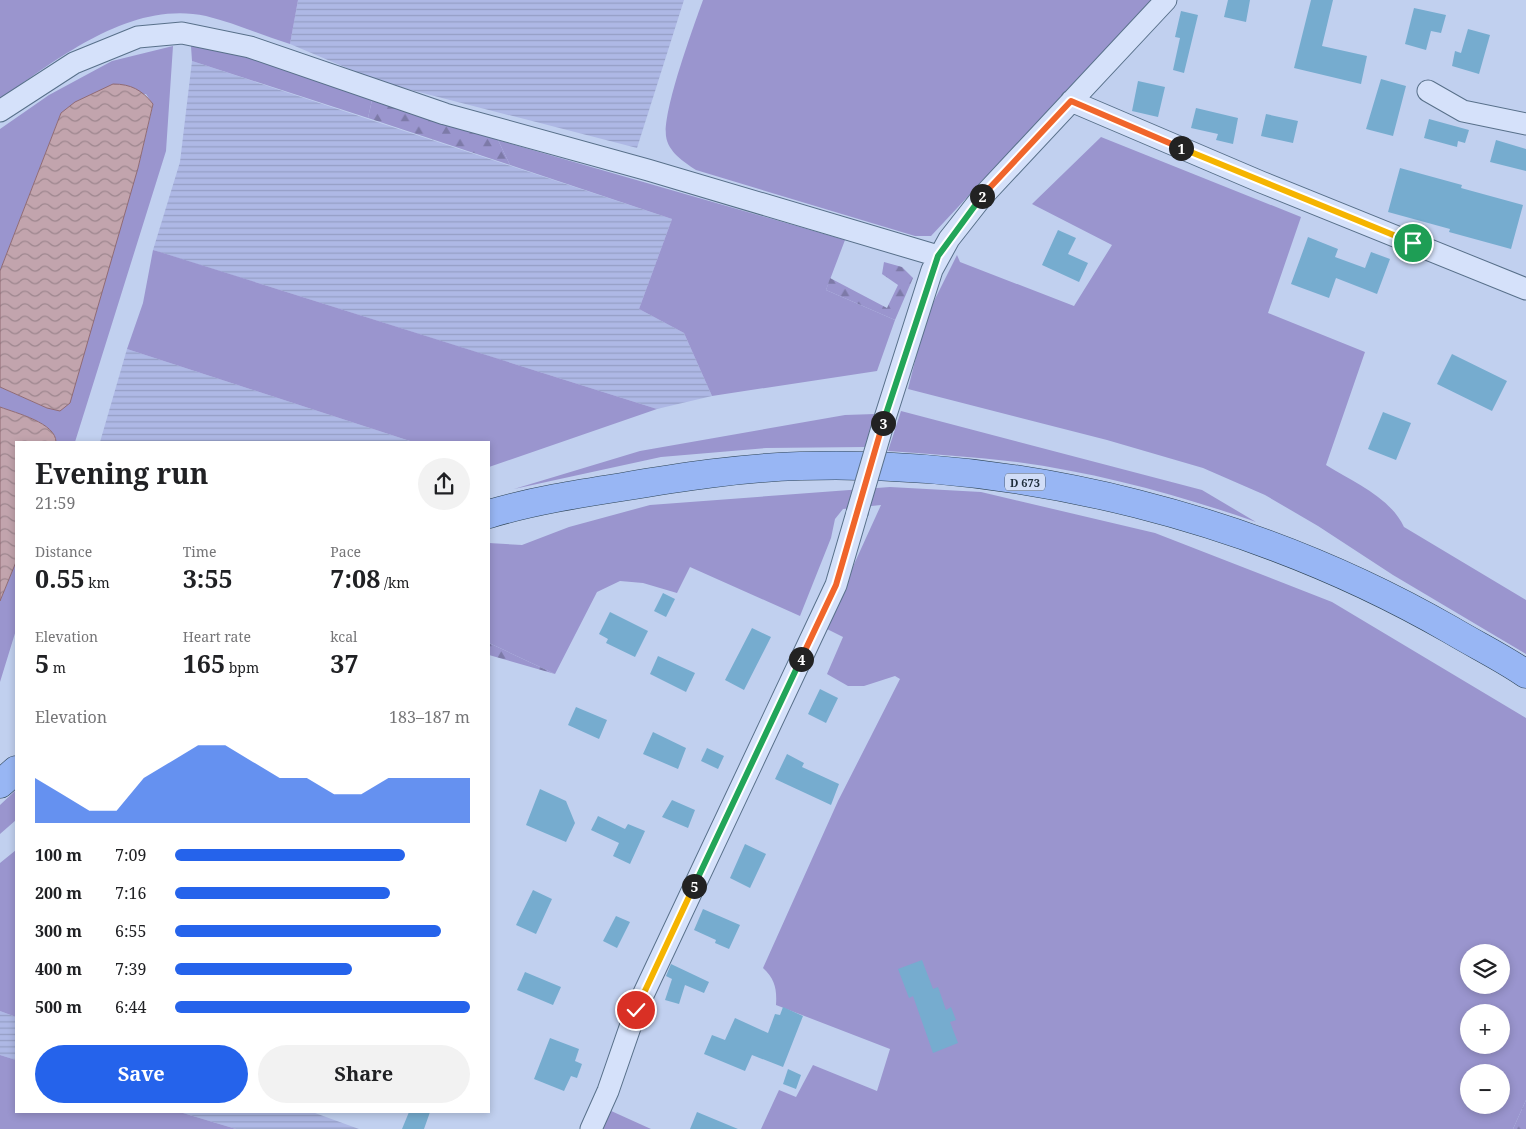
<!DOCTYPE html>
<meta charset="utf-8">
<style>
:root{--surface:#fff;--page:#f2f2f2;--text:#202124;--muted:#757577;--accent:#2563eb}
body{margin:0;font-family:"Noto Serif",serif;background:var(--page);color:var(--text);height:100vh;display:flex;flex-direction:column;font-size:19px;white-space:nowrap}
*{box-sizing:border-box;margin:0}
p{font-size:16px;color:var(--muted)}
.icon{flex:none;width:28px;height:28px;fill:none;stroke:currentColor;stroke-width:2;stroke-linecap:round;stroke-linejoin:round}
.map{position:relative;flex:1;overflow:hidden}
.drawer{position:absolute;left:15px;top:441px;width:475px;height:672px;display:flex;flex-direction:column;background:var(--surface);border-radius:0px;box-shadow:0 2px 8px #0003}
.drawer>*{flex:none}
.buttons{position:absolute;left:1460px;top:944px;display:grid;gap:10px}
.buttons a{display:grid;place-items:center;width:50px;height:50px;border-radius:50%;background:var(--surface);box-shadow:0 2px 8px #0003;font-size:25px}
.pin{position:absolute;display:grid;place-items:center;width:42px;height:42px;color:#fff;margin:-21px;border:2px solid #fff;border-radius:50%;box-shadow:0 1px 5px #0007}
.km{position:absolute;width:25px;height:25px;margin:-12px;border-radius:50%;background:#222;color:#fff;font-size:14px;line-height:25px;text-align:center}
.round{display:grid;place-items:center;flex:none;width:52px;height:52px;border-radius:26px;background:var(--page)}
.summary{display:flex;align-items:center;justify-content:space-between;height:85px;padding:0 20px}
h1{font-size:28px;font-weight:700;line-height:38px}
.metrics{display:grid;grid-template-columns:repeat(3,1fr);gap:8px;height:85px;padding:5px 20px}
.metrics div{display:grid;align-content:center}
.metrics b{font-size:25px;font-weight:700}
.metrics small{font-size:14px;font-weight:400}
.metrics p{font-size:14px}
.chart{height:140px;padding:10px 20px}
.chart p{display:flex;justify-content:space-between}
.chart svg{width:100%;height:90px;margin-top:5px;fill:var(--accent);opacity:.7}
.primary-button{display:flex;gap:10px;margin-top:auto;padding:10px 20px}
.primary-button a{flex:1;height:58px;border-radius:30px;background:var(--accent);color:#fff;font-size:20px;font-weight:700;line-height:58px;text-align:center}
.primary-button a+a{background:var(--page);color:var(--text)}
ul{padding:0 20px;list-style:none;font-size:16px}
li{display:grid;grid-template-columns:80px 60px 1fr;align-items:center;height:38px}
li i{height:12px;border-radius:6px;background:var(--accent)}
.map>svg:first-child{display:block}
.farmland{fill:url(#farmland-rules)}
.green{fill:#9a95ce;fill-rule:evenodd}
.forest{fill:url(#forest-firs)}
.water{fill:url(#water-waves);stroke:#906b75}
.building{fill:#76accf}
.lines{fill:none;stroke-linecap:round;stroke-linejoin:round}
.minor-casing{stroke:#58708a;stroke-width:23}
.major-casing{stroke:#2d4457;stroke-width:29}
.minor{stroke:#d5e1fa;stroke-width:21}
.major{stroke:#98b6f4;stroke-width:28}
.minor-bridge-casing{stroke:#58708a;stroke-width:23;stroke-linecap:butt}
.minor-bridge{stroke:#d5e1fa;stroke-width:21}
.split-1-casing{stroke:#fff;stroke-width:10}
.split-2-casing{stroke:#fff;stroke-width:10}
.split-3-casing{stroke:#fff;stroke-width:10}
.split-4-casing{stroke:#fff;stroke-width:10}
.split-5-casing{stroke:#fff;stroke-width:10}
.split-6-casing{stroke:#fff;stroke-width:10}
.split-1{stroke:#f5b400;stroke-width:6}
.split-2{stroke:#f0652b;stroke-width:6}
.split-3{stroke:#22a559;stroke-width:6}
.split-4{stroke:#f0652b;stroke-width:6}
.split-5{stroke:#22a559;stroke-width:6}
.split-6{stroke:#f5b400;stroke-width:6}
.labels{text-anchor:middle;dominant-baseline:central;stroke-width:4;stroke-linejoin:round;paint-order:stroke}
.shield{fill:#d1ddf7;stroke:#536172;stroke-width:1}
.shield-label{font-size:11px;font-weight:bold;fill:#1d2c39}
</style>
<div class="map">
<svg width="1526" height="1129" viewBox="0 0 1526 1129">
<defs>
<pattern id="farmland-rules" width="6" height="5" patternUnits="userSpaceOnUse" patternTransform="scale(1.25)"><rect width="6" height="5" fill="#aeb8e5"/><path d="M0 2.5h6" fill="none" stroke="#959ec5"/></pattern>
<pattern id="forest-firs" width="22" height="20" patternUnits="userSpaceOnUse" patternTransform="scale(1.25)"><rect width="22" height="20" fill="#9a95ce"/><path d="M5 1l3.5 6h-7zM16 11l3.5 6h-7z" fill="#7d7aa8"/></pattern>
<pattern id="water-waves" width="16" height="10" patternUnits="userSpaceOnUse" patternTransform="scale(1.25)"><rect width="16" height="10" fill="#c2a4ad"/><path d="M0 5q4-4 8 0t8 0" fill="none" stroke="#9d868e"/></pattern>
</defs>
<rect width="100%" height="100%" fill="#c1d0ef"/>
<path class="farmland" d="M 298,0 L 684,0 L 637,148 L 380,82 L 290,44 Z
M 192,61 L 672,219 L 639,309 L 684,333 L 712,396 L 657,409 L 153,250 L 180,162 Z
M 127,349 L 413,442 L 100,442 Z
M 0,1011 L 16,1017 L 16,1060 L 0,1055 Z
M 183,1113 L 315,1113 L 359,1129 L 236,1129 Z"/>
<path class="green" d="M 0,0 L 298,0 L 290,44 C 262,35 234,23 206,16 C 130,0 58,59 0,99 Z
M 703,0 L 1151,0 L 931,236 L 915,236 L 696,170 C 684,162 668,152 666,136 C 663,110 693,28 703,0 Z
M 173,46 L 166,151 L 75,442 L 56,442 C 56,423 16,413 0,407 L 0,387 L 47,408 L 138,168 L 153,105 L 146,94 L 61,113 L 0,271 L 0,129 L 49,95 L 112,61 Z
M 191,46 L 247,57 L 372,100 L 368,118 L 192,61 Z
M 1101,137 L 1301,217 L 1268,313 L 1365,352 L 1326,465 C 1353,482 1390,497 1404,527 L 1526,600 L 1526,654 L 1393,575 L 1318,526 L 1265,495 L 1203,468 L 1107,440 L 908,389 L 926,317 L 957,255 L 960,262 L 1074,306 L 1112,245 L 1032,204 Z
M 498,140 L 845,240 L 826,290 L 895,320 L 877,371 L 712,396 L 684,333 L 639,309 L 672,219 L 510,165 Z
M 153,250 L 160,252 L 657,409 L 489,467 L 489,442 L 413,442 L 127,349 L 143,303 Z
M 901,411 L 1202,490 L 1256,522 C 1179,495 1098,473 1017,462 C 974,457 931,454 888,451 Z
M 875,414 L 865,447 L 766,448 L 661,457 L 514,489 L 640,451 L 845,415 Z
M 890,487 L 981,492 L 1155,533 L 1332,602 L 1526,718 L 1526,1100 L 1513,1129 L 761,1129 L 779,1090 L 796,1097 L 813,1065 L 877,1091 L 890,1049 L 776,1005 C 777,989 775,979 763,968 L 838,801 L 900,679 L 895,676 L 864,686 L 848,686 L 827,674 L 843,637 L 825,628 L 881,505 L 843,509 L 835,519 L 831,538 L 800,616 L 690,567 L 677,593 L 643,583 L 620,581 L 597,592 L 555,674 L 489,643 L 489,543 L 522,545 L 569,527 L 650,505 ZM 1469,952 L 1501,952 L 1501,985 L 1469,985 ZM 1469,1012 L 1501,1012 L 1501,1045 L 1469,1045 ZM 1469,1072 L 1501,1072 L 1501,1105 L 1469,1105 Z
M 16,562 L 16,630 L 0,682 L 0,601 Z
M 16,790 L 16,820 L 0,834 L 0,805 Z
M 16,850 L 16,1017 L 0,1011 L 0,863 Z
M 0,1055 L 16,1060 L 16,1112 L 183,1113 L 236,1129 L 0,1129 Z
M 609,1110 L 651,1129 L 602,1129 Z"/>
<path class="forest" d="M 372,100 L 498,140 L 510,165 L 368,118 Z
M 884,262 L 902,267 L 913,278 L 895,320 L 826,290 L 830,278 L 887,308 L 898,285 L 882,274 Z
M 489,643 L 555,674 L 489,655 Z
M 1526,1100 L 1526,1129 L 1513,1129 Z"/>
<path class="water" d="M 113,84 C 131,84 142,90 153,104 L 138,168 L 70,403 L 60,411 L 47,408 L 0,387 L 0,271 L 61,113 L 75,102 Z
M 0,407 C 16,413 56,423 56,442 L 16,442 L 16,562 L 0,601 Z"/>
<path class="building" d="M 1228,0 L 1250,0 L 1246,22 L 1224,17 Z
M 1311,0 L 1333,0 L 1322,46 L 1367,56 L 1361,84 L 1294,68 Z
M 1414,8 L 1446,15 L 1441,33 L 1431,31 L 1426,50 L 1405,44 Z
M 1181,11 L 1198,15 L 1184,73 L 1173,70 L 1180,38 L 1175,37 Z
M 1468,29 L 1490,35 L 1479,74 L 1452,66 L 1455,51 L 1461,53 Z
M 1381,79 L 1406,86 L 1393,136 L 1366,129 Z
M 1138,81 L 1165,87 L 1158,117 L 1132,111 Z
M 1196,108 L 1238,118 L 1233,144 L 1216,140 L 1218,134 L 1191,128 Z
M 1266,114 L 1298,121 L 1293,143 L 1261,136 Z
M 1429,119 L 1469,130 L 1465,143 L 1458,141 L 1457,147 L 1424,138 Z
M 1496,140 L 1526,149 L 1526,171 L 1490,162 Z
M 1400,168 L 1462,185 L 1461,188 L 1523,205 L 1511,249 L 1449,232 L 1450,229 L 1388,212 Z
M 1058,230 L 1076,238 L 1068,254 L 1088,263 L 1079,282 L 1042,265 Z
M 1308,237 L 1338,249 L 1335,257 L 1365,268 L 1371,252 L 1390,259 L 1377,294 L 1336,278 L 1329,298 L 1291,284 Z
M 1452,354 L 1507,381 L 1492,411 L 1437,384 Z
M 1383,412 L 1411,423 L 1396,460 L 1368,449 Z
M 663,593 L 675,599 L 666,617 L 654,611 Z
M 610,612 L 648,631 L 635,657 L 606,643 L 608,639 L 599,634 Z
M 752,628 L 771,637 L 744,690 L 725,680 Z
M 658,656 L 695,673 L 686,692 L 650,674 Z
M 820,689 L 838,698 L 826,723 L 808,714 Z
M 576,707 L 607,720 L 599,739 L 568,725 Z
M 653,732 L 686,748 L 678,769 L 643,754 Z
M 707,748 L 724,756 L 718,769 L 701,761 Z
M 787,754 L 804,763 L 802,767 L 839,784 L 831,805 L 775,779 Z
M 540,789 L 566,801 L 575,823 L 566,842 L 526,825 Z
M 672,800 L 695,810 L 688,828 L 662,817 Z
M 598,816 L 625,829 L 628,824 L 645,831 L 630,864 L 613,856 L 619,843 L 591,830 Z
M 745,844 L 766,854 L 750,888 L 730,878 Z
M 533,890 L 552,899 L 536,934 L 516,925 Z
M 703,909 L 740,925 L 729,949 L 715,943 L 716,940 L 694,930 Z
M 616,916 L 630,922 L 617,948 L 603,941 Z
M 922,960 L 933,989 L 938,987 L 946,1010 L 951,1007 L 956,1020 L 950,1022 L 958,1043 L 933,1053 L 913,996 L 909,998 L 898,969 Z
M 671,964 L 709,982 L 704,993 L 685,985 L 679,1004 L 665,1000 L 672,979 L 666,976 Z
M 525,972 L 561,987 L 553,1005 L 517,990 Z
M 783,1007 L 803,1016 L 783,1067 L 752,1055 L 745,1071 L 704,1054 L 712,1035 L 725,1040 L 735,1018 L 768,1033 L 775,1014 L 780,1015 Z
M 550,1038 L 579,1049 L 575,1061 L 582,1064 L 577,1078 L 571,1076 L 564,1091 L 534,1079 Z
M 788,1069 L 801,1075 L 796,1089 L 783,1084 Z
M 409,1112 L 430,1112 L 424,1129 L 402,1129 Z
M 697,1112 L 738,1129 L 690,1129 Z"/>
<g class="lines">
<g class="minor-casing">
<path id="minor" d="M 1428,91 L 1463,111 L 1526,124
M 1071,101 L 1261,182 L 1526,289
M 0,111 L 74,63 L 138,37 L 182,33 L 250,47 L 445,114 L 648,170 L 938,256
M 884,421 L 932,270 L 949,239 L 982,197 L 1166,0
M 591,1129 L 608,1091 L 636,1010 L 836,585 L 857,513"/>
</g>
<g class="major-casing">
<path id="major" d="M 489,514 C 532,501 577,494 622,487 C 681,477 740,468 800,466 C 1023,459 1258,519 1451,630 C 1476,645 1503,658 1526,674
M 0,784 L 16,770"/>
</g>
<use href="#minor" class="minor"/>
<use href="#major" class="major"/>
<g class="minor-bridge-casing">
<path id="minor-bridge" d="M 857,513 L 884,421"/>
</g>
<use href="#minor-bridge" class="minor-bridge"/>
</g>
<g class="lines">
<g class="split-1-casing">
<path id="split-1" d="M 1181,148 L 1413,243"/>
</g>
<g class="split-2-casing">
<path id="split-2" d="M 982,196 L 1071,101 L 1181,148"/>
</g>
<g class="split-3-casing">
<path id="split-3" d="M 883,423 L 938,256 L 982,196"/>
</g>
<g class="split-4-casing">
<path id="split-4" d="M 801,659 L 836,585 L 883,423"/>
</g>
<g class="split-5-casing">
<path id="split-5" d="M 694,886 L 801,659"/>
</g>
<g class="split-6-casing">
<path id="split-6" d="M 636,1010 L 694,886"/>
</g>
<use href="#split-1" class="split-1"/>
<use href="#split-2" class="split-2"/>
<use href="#split-3" class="split-3"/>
<use href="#split-4" class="split-4"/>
<use href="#split-5" class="split-5"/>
<use href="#split-6" class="split-6"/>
</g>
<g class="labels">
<rect class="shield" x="1005" y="473.5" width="40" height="17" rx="4"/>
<g class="shield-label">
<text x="1025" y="482">D 673</text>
</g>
</g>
</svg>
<div class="buttons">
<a><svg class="icon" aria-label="layers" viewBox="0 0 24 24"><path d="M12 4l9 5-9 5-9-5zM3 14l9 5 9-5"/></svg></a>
<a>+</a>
<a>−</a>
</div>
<div class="pin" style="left:1413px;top:243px;background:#1e9e55"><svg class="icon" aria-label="arrive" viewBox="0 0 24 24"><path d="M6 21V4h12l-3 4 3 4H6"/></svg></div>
<div class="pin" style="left:636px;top:1010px;background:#d93025"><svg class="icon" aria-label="check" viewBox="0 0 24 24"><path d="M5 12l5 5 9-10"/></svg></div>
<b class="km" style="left:1181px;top:148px">1</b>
<b class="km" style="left:982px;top:196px">2</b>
<b class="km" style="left:883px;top:423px">3</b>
<b class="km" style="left:801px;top:659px">4</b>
<b class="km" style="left:694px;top:886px">5</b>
<section class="drawer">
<div class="summary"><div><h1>Evening run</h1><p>21:59</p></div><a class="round"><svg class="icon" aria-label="share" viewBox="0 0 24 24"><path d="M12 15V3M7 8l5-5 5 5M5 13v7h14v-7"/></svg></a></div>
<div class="metrics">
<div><p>Distance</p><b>0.55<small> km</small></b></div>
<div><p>Time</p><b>3:55</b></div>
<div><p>Pace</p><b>7:08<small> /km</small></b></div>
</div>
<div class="metrics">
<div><p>Elevation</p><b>5<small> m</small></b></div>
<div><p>Heart rate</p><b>165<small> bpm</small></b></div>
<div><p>kcal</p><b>37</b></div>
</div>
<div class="chart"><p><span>Elevation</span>183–187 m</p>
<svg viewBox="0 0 160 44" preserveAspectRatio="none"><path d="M0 44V22L10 30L20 38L30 38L40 22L50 14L60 6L70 6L80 14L90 22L100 22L110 30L120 30L130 22L140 22L150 22L160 22V44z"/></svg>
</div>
<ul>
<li><b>100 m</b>7:09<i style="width:78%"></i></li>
<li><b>200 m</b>7:16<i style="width:73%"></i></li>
<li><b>300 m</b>6:55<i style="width:90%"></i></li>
<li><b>400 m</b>7:39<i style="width:60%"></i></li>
<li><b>500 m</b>6:44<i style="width:100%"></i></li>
</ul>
<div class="primary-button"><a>Save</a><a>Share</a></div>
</section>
</div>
